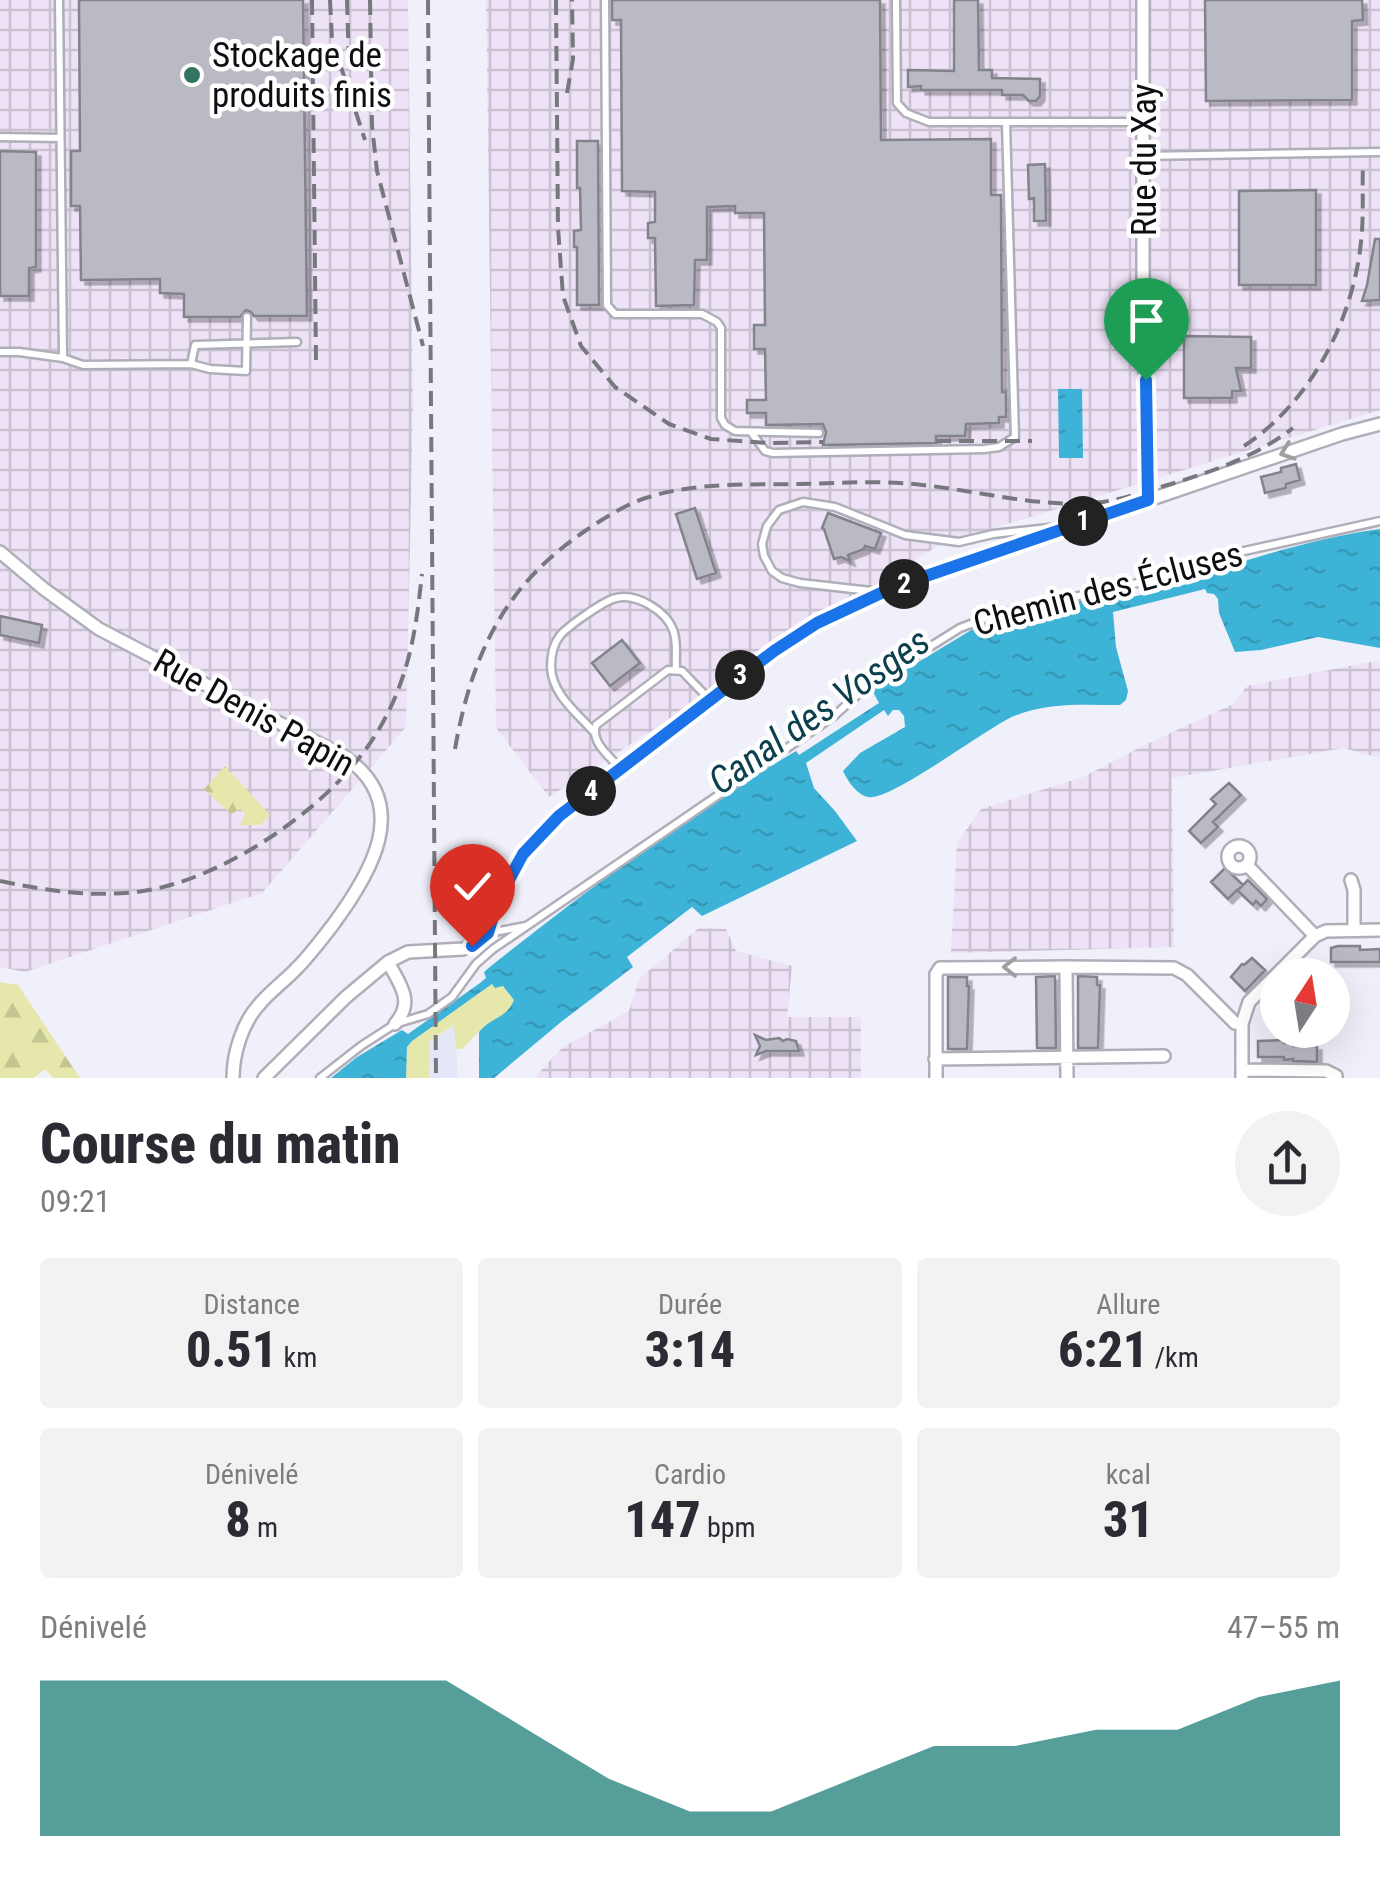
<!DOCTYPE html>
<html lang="fr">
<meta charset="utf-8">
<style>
:root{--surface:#fff;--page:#f2f2f3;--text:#2b2b33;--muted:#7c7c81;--accent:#0f766e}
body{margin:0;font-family:"Roboto Condensed",sans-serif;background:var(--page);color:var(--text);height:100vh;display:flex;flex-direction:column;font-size:38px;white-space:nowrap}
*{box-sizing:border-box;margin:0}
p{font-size:32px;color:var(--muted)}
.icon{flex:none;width:55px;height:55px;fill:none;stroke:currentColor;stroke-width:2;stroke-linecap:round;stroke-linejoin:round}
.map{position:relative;height:1078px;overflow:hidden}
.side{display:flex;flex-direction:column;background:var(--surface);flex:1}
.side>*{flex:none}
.needle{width:65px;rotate:12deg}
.controls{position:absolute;left:1260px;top:958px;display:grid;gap:20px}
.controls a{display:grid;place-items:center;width:90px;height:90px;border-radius:50%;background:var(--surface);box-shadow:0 10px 40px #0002;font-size:50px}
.pin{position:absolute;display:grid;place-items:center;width:85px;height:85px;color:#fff;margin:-102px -42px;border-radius:50% 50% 50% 0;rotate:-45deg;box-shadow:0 0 10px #0007}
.pin .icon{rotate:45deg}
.km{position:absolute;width:50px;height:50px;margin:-25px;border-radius:50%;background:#222;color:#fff;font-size:28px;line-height:50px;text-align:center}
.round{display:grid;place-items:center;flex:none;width:105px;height:105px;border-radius:52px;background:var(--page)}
.summary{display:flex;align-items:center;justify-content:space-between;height:170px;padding:0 40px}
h1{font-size:55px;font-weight:800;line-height:75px}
.figures{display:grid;grid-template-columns:repeat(3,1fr);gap:15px;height:170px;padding:10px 40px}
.figures div{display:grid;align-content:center;border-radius:10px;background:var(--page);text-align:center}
.figures b{font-size:50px;font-weight:800}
.figures small{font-size:28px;font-weight:400}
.figures p{font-size:28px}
.chart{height:280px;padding:20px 40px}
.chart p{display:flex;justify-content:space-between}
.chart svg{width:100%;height:180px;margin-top:10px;fill:var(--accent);opacity:.7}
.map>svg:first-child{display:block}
.industrial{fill:url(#industrial-grid)}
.built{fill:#e5e6f7}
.green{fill:#e5e8aa}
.forest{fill:url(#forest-firs)}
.water{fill:url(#water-ripples)}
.building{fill:#b9bac3;stroke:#82838b;stroke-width:2.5;filter:url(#shadow)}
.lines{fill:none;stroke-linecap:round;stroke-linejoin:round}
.service-casing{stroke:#aeafb8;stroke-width:11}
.minor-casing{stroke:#aeafb8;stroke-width:16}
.service{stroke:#fff;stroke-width:6}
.minor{stroke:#fff;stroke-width:11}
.rail{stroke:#77787e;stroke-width:4;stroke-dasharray:15 8;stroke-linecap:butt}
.oneway{stroke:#9e9fa0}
.route-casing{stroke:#fff;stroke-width:20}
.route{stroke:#1a73e8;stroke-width:12}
.poi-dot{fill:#337361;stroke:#fefefe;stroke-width:4}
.labels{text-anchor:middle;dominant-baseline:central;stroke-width:9;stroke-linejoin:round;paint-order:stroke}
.poi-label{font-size:35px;fill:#0d0e11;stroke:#fefefe;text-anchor:start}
.street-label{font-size:35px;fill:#0d0e11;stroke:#fefefe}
.water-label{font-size:38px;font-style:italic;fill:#0d404f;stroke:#fefefe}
</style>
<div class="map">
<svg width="1380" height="1078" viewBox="0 0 1380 1078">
<defs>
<pattern id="industrial-grid" width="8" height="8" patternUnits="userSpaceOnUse" patternTransform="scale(2.5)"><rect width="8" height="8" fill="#ede2f6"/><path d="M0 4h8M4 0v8" fill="none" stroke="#cac1d2"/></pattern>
<pattern id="forest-firs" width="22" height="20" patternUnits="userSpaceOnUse" patternTransform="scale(2.5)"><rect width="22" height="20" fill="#e5e8aa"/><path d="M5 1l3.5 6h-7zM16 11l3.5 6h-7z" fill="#c3c691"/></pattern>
<pattern id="water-ripples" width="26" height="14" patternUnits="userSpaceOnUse" patternTransform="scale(2.5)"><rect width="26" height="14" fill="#3eb3d8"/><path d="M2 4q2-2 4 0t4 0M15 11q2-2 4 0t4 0" fill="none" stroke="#3599b8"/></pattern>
<filter id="shadow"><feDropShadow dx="4.5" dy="4.5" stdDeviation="0" flood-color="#0004"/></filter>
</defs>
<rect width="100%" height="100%" fill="#eff0f9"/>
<path class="industrial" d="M 0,0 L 408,0 L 413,403 L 406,727 L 262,893 L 25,972 L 0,967 Z
M 486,0 L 1380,0 L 1380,410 L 939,545 L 549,797 L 496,728 Z
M 1380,660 L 1380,758 L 1343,748 L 1172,778 L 1174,947 L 951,953 L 957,843 L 981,809 L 1083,777 L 1147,744 L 1233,704 L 1247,686 Z
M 699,928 L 726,929 L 736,951 L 792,966 L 787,1017 L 861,1017 L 861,1078 L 534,1078 L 563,1047 L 629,1011 L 639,979 Z"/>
<path class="built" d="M 455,1025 L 458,1078 L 429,1078 L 430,1041 Z"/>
<path class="green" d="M 492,984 L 495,987 L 503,986 L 514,999 L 509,1011 L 483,1027 L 462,1049 L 456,1049 L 454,1025 L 430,1041 L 429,1078 L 406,1078 L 407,1047 L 412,1041 Z"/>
<path class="forest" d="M 225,766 L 270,815 L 260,825 L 240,825 L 245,814 L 240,809 L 231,814 L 204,789 Z
M 0,982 L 18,985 L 80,1078 L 53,1078 L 45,1069 L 34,1078 L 0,1078 Z"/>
<path class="water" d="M 1058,389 L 1082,389 L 1083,458 L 1059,458 Z
M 1380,529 L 1380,648 L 1318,637 L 1261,650 L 1235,652 L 1219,613 L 1218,599 L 1214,594 L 1207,593 L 1205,589 L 1113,612 L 1116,647 L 1128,691 L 1126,700 L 1120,705 C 1084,705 1048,702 1014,716 C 986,728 890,802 868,797 C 857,795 847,780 843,771 L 860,753 L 905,727 L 904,716 L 899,710 L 893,710 L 888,716 L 884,710 L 806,763 L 814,788 L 835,811 L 857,841 L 702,916 L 692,907 L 627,957 L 633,967 L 561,1022 L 494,1078 L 479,1078 L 479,1032 C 491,1017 506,1019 514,1000 L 503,986 L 495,988 L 492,984 L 412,1041 L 407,1047 L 406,1078 L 331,1078 L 357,1057 L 402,1030 L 408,1034 L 480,983 L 486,978 L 484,972 L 491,966 C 588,889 689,814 796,751 L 799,755 L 879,703 L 872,690 L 973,629 L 1019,613 L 1108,595 L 1111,602 L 1196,582 L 1203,579 L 1202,574 C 1261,556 1319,537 1380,529 Z"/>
<path class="building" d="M 79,0 L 303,0 L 307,316 L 254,316 L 251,312 L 246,310 L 240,317 L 184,317 L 184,294 L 160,293 L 160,279 L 81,280 L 80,206 L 71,206 L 71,151 L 80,151 Z
M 612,0 L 880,0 L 881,140 L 991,139 L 991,195 L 1001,195 L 1002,392 L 1006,392 L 1006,417 L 999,417 L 999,423 L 966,424 L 965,436 L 936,436 L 936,443 L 823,445 L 826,432 L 823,424 L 766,425 L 766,413 L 747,413 L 747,400 L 766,400 L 765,349 L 754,349 L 754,325 L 765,325 L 764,213 L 735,213 L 735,206 L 707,207 L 707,260 L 695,260 L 694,305 L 656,306 L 655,238 L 648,238 L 648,223 L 655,222 L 655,192 L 622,191 L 621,20 L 612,20 Z
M 954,0 L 978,0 L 979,70 L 992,70 L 992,78 L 1040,79 L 1040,96 L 1036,101 L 1029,101 L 1023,95 L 1002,95 L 1002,90 L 921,90 L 921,86 L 908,87 L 908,70 L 954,71 Z
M 1205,0 L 1362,0 L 1363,20 L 1352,21 L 1352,100 L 1206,101 Z
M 577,141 L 598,141 L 599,305 L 577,305 L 577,247 L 574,247 L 574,231 L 581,230 L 580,188 L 577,188 Z
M 0,151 L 36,152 L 36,267 L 29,268 L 29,296 L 0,296 Z
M 1045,164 L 1046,221 L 1034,221 L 1034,198 L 1029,199 L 1028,165 Z
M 1316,190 L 1316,285 L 1239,285 L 1239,191 Z
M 1375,239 L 1380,239 L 1380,300 L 1362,301 L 1367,285 Z
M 1184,336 L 1251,337 L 1251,368 L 1236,368 L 1241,391 L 1232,391 L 1232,398 L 1184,398 Z
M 1296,464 L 1300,480 L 1286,484 L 1286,488 L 1265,493 L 1261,477 L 1281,472 L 1281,468 Z
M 695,508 L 716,573 L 697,579 L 676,514 Z
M 828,513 L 881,533 L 875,549 L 865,546 L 864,549 L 848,555 L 850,561 L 841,557 L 834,559 L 824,529 L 822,528 Z
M 0,616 L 42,625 L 39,643 L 0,635 Z
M 622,640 L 640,663 L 610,686 L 592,663 Z
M 1229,783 L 1241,795 L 1213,822 L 1218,827 L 1201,843 L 1189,831 L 1216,804 L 1211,799 Z
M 1225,868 L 1243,885 L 1238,890 L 1248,880 L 1267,899 L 1261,906 L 1256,901 L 1253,905 L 1237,890 L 1228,899 L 1211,882 Z
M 1338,946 L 1360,946 L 1360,950 L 1380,949 L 1380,962 L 1331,962 L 1331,948 Z
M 1252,958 L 1265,970 L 1245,991 L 1231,977 L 1242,964 L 1244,965 Z
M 1055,976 L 1056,1048 L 1037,1048 L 1036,977 Z
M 1078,976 L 1097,977 L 1097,985 L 1100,985 L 1098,1048 L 1078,1048 Z
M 948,977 L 967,977 L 967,986 L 969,986 L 967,1049 L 948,1049 Z
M 755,1035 L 766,1040 L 779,1038 L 783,1041 L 787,1039 L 796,1041 L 799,1051 L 766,1051 L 756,1055 L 760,1046 Z
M 1284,1040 L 1284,1043 L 1293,1043 L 1293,1046 L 1317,1046 L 1317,1062 L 1293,1061 L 1293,1059 L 1284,1060 L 1284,1057 L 1258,1057 L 1258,1041 Z"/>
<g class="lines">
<g class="service-casing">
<path id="service" d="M 59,0 L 63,358
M 605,0 L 607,305 L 615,314 L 702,314 L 717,322 L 721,328 L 721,418 L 725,425 L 735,431 L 819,433
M 896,0 L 897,103 L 906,113 L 929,122 L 1143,122
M 0,137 L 59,138
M 1144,156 L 1380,152
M 0,352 L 19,352 L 63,358 L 83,365 L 191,364 L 210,369 L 246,371 L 247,317
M 191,364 L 195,345 L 297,342
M 751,432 L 765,451 L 773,453 L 984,449 L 999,447 L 1015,437 L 1006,123
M 880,592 L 800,583 L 782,578 L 772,571 L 764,556 L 762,544 L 767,526 L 779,510 L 803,502 L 835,507 L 905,535 L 959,542 L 993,534 L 1058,527
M 593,731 C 576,712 552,694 551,667 C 551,657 553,645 559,637 C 565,628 605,600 616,598 C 637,593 666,611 673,630 C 678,642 675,657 676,669
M 621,769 C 610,757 590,742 596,725 L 668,670 L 682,671 L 708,698
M 489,933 L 526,926
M 320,1078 L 361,1046 L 395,1024 L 428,1014 L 452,997 L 476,964 L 493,949 L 834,716 L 865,688 L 912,658 L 960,628 L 997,614 L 1151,580 L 1199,561 L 1380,521"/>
</g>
<g class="minor-casing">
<path id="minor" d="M 1143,0 L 1143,277 L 1148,500
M 0,552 L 44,589 L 99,629 L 345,757 C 414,804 370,875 332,926 C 321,940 310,955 297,968 C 285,981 269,992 258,1006 C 242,1024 233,1054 233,1078
M1228 857a11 11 0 1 1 22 0a11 11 0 1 1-22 0Z
M 1247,865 L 1315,936
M 1351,880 L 1354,890 L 1354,930
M 388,962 C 400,985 415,1001 395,1024
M 1066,967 L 1174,968 L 1187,975 L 1235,1023 L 1242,1024
M 935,1059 L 1164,1056
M 1242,1070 L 1326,1071 L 1336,1076 L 1336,1078
M 264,1078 L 346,997 L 388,962 L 408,952 L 463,949 L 477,943 L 488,933 L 498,899 L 523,854 L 559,816 L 709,699 L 774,651 L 817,623 L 894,587 L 1342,434 L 1380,424
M 936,1078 L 936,974 L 940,968 L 1066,967 L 1067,1078
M 1242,1078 L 1242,1024 L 1249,1002 L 1315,936 L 1326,931 L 1380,930"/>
</g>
<use href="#service" class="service"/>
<use href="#minor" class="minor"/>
<path class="rail" d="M 312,0 L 316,362
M 330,0 L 332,40 L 365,140
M 347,0 L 349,65
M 370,0 L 372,126 L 377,171 L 423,346
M 428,0 L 436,1078
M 556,0 L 558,228 L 563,296 L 581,346 L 615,387 L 669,424 L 711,439 L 769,443 L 823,442
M 567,93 L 573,59 L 572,0
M 936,441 L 1032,441
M 1244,446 C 1311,402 1353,320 1361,242 C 1364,216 1362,190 1363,164
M 455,749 C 472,653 505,584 588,529 C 606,517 628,503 649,497 C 697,482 750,485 800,484 C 840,483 881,480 922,485 C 981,491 1042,509 1103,502 C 1118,500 1133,495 1147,491 C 1199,476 1250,461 1293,428
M 0,881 C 48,891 94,898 143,891 C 215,881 309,820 354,764 C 375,740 392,709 402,679 C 414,645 418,610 422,574"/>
</g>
<defs><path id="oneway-chevron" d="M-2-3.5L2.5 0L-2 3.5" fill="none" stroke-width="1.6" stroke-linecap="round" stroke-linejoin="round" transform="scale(2.5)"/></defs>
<g class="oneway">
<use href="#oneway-chevron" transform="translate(1287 452) rotate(161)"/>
<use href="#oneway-chevron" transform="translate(1010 967) rotate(180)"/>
</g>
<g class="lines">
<g class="route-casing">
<path id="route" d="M 472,946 L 488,933 L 498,900 L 523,854 L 559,816 L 774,651 L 817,623 L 894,587 L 1148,500 L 1146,380"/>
</g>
<use href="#route" class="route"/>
</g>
<circle class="poi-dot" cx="192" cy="75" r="10"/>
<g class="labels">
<g class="poi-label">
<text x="212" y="55">Stockage de<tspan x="212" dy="40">produits finis</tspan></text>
</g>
<g class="street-label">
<text transform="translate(1144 160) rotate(-90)">Rue du Xay</text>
<text transform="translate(1108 589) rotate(-15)">Chemin des Écluses</text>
<text transform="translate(254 713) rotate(29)">Rue Denis Papin</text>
</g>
<g class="water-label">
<text transform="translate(819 711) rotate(-35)">Canal des Vosges</text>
</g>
</g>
</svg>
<div class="controls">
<a><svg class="needle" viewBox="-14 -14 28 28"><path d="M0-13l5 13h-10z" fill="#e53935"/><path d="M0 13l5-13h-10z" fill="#7c7c81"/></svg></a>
</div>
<div class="pin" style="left:1146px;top:380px;background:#1e9e55"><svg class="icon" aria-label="arrive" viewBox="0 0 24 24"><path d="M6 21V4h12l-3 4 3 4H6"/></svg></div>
<div class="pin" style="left:472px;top:946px;background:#d93025"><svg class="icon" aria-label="check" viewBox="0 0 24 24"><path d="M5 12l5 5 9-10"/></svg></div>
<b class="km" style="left:1083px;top:521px">1</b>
<b class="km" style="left:904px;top:584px">2</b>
<b class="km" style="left:740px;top:675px">3</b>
<b class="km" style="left:591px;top:791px">4</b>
</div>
<section class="side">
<div class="summary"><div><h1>Course du matin</h1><p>09:21</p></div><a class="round"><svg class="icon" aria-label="share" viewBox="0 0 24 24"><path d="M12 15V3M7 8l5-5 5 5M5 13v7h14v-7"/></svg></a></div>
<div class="figures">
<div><p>Distance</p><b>0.51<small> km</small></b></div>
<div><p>Durée</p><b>3:14</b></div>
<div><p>Allure</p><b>6:21<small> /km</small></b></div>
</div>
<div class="figures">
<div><p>Dénivelé</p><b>8<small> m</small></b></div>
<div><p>Cardio</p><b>147<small> bpm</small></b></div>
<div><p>kcal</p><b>31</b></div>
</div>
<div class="chart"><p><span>Dénivelé</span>47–55 m</p>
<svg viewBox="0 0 160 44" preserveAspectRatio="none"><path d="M0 44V6L10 6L20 6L30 6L40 6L50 6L60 18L70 30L80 38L90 38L100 30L110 22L120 22L130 18L140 18L150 10L160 6V44z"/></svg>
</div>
</section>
